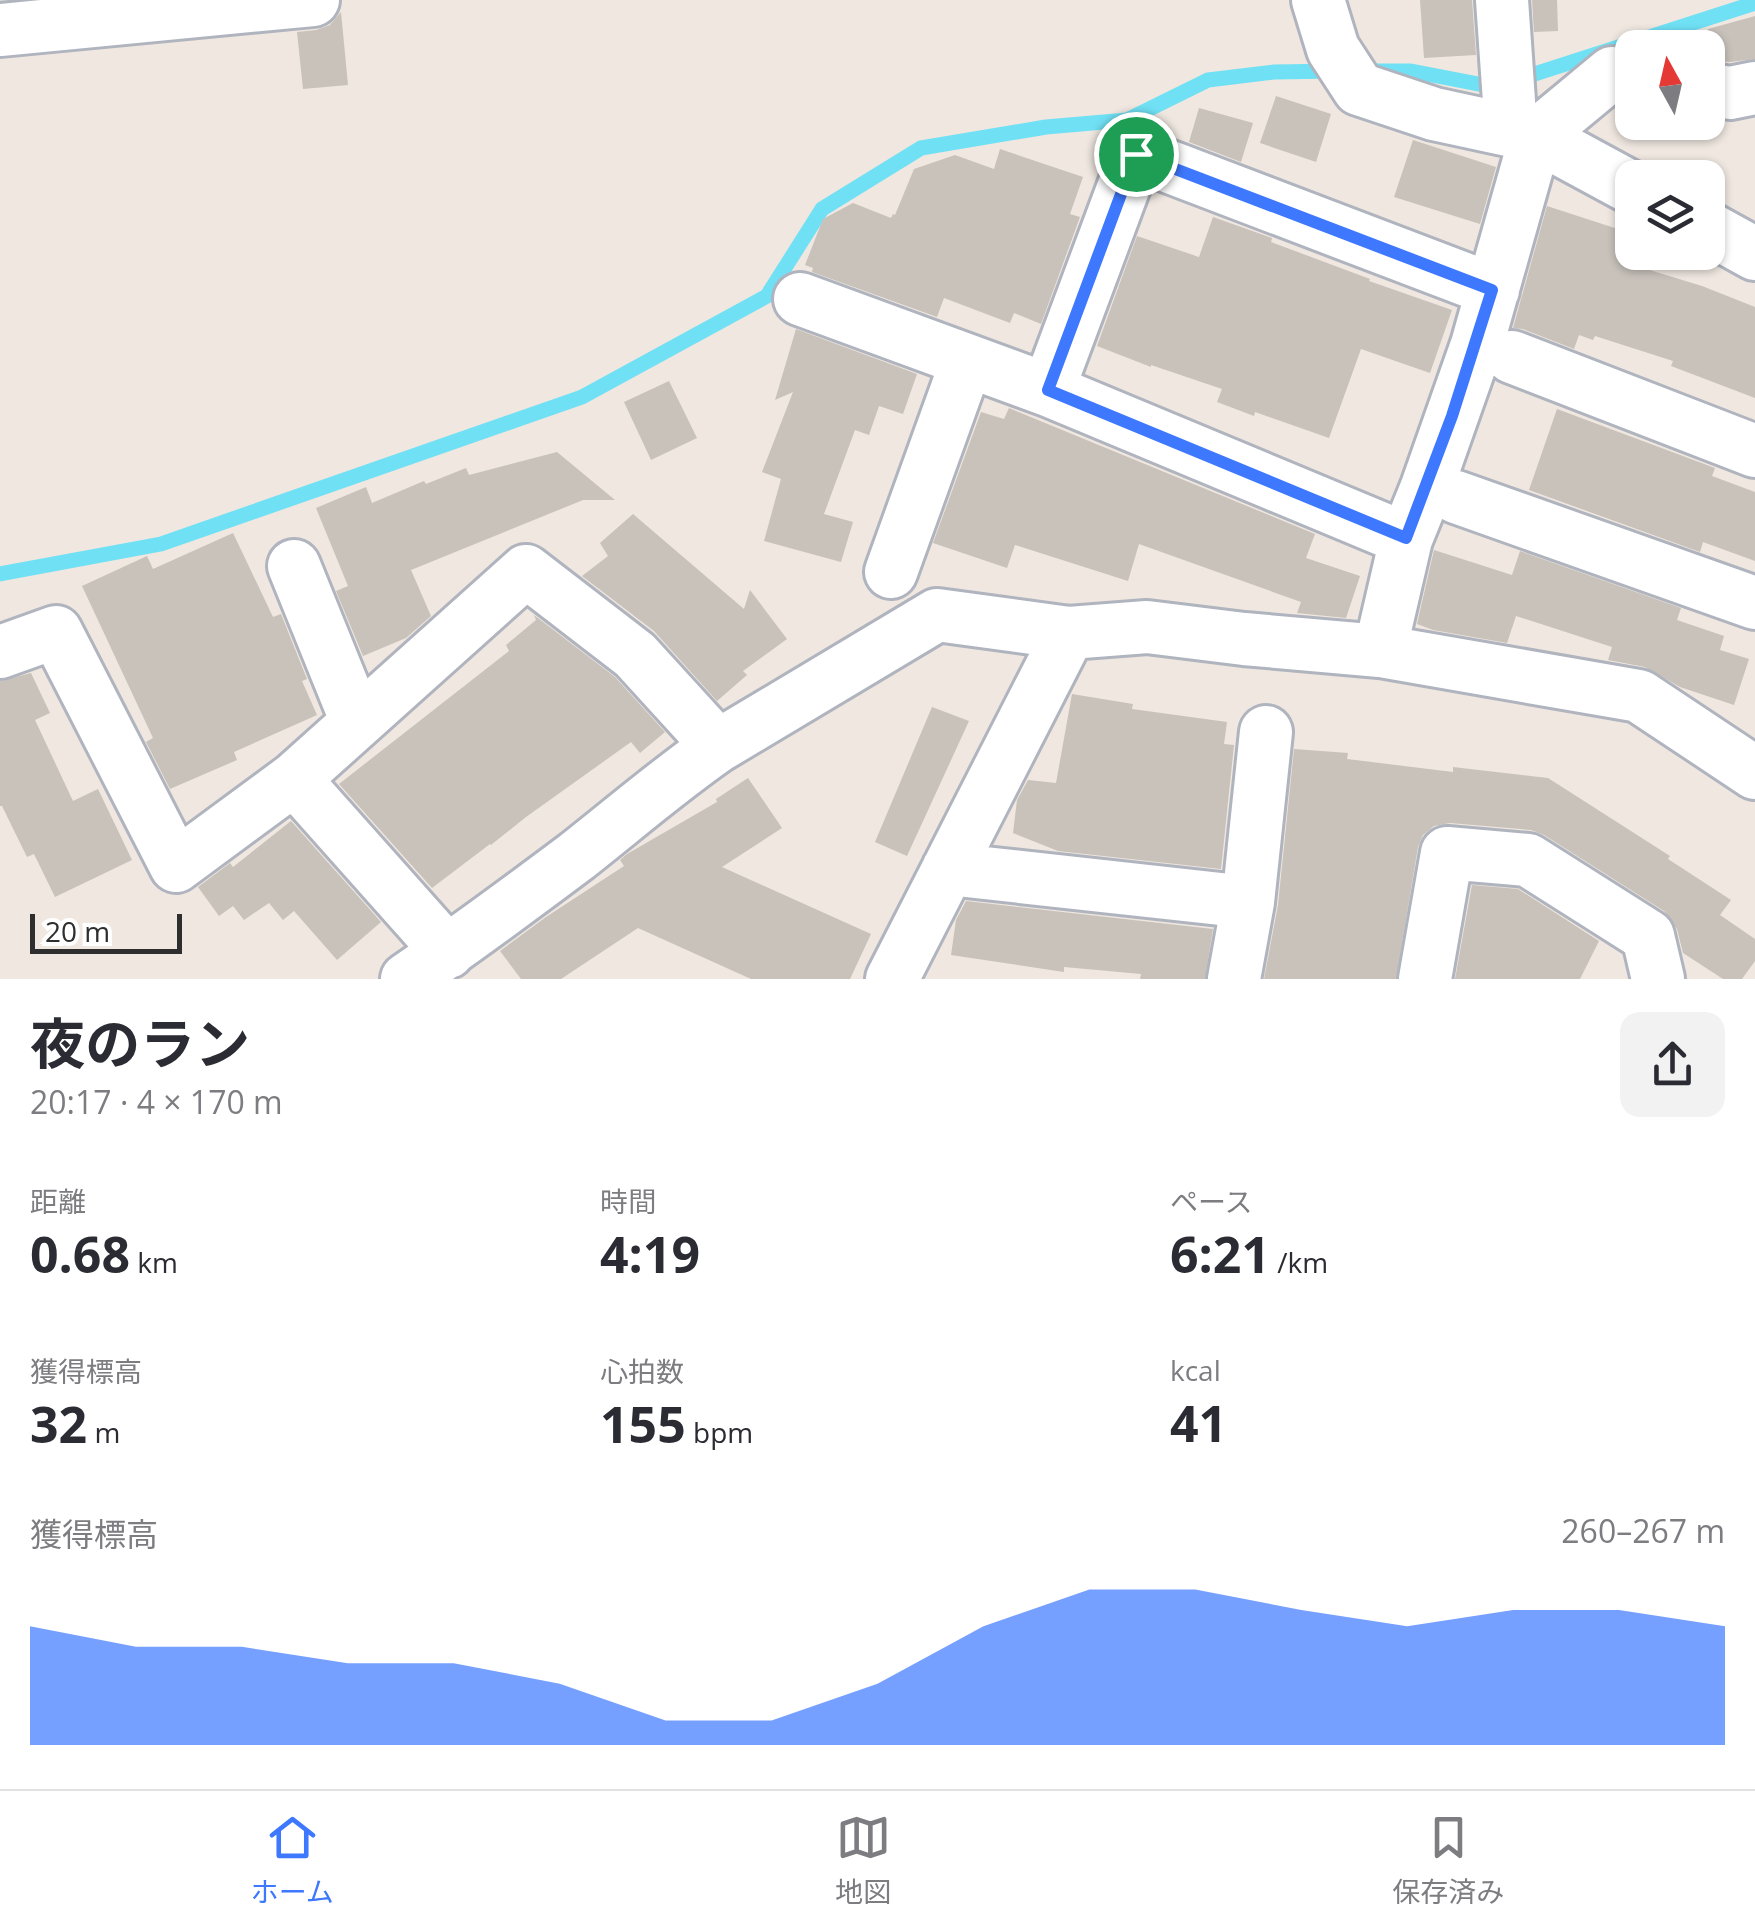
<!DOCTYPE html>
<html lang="ja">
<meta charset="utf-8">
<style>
:root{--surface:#fff;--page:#f2f2f3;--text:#2b2b33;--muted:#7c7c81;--line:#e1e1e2;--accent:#3d78ff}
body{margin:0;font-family:"Open Sans","Noto Sans JP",sans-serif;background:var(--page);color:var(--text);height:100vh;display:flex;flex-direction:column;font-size:38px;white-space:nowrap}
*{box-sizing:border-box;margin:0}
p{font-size:32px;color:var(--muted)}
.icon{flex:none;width:55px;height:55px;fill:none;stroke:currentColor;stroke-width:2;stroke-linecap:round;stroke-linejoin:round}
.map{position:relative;height:979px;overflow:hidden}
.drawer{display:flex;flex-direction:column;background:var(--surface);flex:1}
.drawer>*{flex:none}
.needle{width:65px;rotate:352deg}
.fabs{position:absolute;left:1615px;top:30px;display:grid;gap:20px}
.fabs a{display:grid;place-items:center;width:110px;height:110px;border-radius:20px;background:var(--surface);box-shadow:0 2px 8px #0004;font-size:50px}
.scale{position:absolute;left:30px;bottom:25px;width:152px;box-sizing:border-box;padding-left:10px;border:5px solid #2e2e2e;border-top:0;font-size:28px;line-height:35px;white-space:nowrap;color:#2e2e2e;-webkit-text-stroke:8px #fff;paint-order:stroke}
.pin{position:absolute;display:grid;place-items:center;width:85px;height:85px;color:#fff;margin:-42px;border:5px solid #fff;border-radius:50%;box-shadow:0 2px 10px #0007}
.round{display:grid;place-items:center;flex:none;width:105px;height:105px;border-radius:20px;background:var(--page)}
.headline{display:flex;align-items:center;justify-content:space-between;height:170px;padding:0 30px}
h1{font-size:55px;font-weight:700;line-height:75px}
.metrics{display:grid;grid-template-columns:repeat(3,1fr);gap:15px;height:170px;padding:10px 30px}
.metrics div{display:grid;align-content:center}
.metrics b{font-size:50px;font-weight:700}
.metrics small{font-size:28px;font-weight:400}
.metrics p{font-size:28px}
.chart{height:280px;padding:20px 30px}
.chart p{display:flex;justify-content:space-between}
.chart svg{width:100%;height:180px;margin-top:10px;fill:var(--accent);opacity:.7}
.tabs{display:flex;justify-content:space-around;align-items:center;height:140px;border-top:2px solid var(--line);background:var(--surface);font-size:28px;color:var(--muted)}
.tabs a{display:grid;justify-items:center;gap:5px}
.tabs .active{color:var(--accent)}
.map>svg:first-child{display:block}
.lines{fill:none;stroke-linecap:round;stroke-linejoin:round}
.stream{stroke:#70e0f4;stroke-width:15}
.building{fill:#c8c2bb}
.minor-casing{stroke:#b0b4be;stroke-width:58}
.minor{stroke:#fff;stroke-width:52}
.route-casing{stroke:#fff;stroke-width:20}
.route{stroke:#3d78ff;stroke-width:12}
</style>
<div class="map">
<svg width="1755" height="979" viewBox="0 0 1755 979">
<rect width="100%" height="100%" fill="#efe7e0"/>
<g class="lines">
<path class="stream" d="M 1369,71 L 1411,71 L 1494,87 L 1755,3
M 0,574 L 161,544 L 582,397 L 767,296 L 822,209 L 921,148 L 1046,127 L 1127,120 L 1208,80 L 1274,72 L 1336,71"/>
</g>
<path class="building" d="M 1420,0 L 1472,0 L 1476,55 L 1424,58 Z
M 1532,0 L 1557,0 L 1558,31 L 1534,32 Z
M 341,12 L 348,85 L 303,89 L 297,32 L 316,30 L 330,25 Z
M 1755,16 L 1755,59 L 1730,62 L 1708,60 L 1708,29 Z
M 1276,96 L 1331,114 L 1316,162 L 1260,143 Z
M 1199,108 L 1253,123 L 1241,162 L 1189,142 Z
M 1413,140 L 1496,167 L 1480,224 L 1394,197 Z
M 1000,149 L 1083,177 L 1070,214 L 1080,217 L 1041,324 L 1014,313 L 1010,323 L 944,298 L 937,317 L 812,272 L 813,268 L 805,265 L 823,219 L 853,203 L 891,218 L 893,214 L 895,215 L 914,169 L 955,155 L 994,169 Z
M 1547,206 L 1630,233 L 1620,261 L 1702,286 L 1755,307 L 1755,398 L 1671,366 L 1673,361 L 1595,336 L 1593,340 L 1579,335 L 1574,349 L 1523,329 L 1513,328 Z
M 1213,217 L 1272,238 L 1271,242 L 1370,279 L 1369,281 L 1452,310 L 1430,373 L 1361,349 L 1329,438 L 1255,412 L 1254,416 L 1217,402 L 1222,389 L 1151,365 L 1151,367 L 1097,346 L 1137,236 L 1199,257 Z
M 796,329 L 917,374 L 903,414 L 879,406 L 869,435 L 855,430 L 824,514 L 853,522 L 841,562 L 764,541 L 781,479 L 762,472 L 793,392 L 775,400 Z
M 669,381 L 697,438 L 651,460 L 624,402 Z
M 1009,408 L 1315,534 L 1306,558 L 1360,576 L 1346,618 L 1297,613 L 1301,602 L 1139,544 L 1128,581 L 1015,545 L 1007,568 L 933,543 L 981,412 L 1004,419 Z
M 1557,409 L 1715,468 L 1712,476 L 1755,492 L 1755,561 L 1703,542 L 1700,552 L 1529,490 Z
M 557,452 L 615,500 L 583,500 L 411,570 L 431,616 L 406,638 L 363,656 L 336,591 L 348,586 L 316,508 L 366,487 L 372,503 L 424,481 L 426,484 L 466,468 L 469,475 Z
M 633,514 L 744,609 L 750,590 L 787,639 L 743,671 L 747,675 L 717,701 L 654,631 L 582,576 L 608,556 L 600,543 Z
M 233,533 L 273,617 L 281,614 L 307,679 L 302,681 L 317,715 L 234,752 L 237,760 L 170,789 L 146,742 L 153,738 L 82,586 L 147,556 L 153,569 Z
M 1434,550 L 1512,575 L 1520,551 L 1681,608 L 1677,620 L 1724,636 L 1720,650 L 1749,659 L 1734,705 L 1680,687 L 1645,667 L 1608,660 L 1612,647 L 1516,616 L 1507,643 L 1433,630 L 1417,624 Z
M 534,615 L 615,677 L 665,732 L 640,753 L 631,742 L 526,817 L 491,845 L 490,844 L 432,888 L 339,784 L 509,651 L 506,645 L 536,620 Z
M 31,673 L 50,713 L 35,720 L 73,801 L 98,789 L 132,860 L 55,897 L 34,854 L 27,857 L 2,806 L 0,806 L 0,681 Z
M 1072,694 L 1133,704 L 1132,709 L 1227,722 L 1224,744 L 1234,745 L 1221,869 L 1058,851 L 1013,833 L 1017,800 L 1028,780 L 1056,783 Z
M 932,707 L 969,721 L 907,856 L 875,842 Z
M 1294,749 L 1348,753 L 1347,759 L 1453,772 L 1453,767 L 1548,778 L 1670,856 L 1668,859 L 1731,900 L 1720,915 L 1755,939 L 1755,961 L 1742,979 L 1723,979 L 1683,953 L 1677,929 L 1664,911 L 1544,835 L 1531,830 L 1450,823 L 1434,826 L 1423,835 L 1418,847 L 1396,979 L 1264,979 L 1278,905 Z
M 748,778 L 782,828 L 722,867 L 871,934 L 850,979 L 751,979 L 638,928 L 561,979 L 521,979 L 500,951 L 546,917 L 624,866 L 620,860 L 627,854 L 717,802 L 716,799 Z
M 291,821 L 381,922 L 337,960 L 294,911 L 283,920 L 269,903 L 244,920 L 233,906 L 219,916 L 198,887 L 230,863 L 233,867 Z
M 1472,885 L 1518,889 L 1599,941 L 1580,979 L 1455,979 Z
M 966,901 L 1213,929 L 1205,979 L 1140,979 L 1141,974 L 1064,967 L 1064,972 L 951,955 L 956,920 Z"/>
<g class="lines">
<g class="minor-casing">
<path id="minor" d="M 1318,0 L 1333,49 L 1359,89 L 1434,114 L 1536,136 L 1632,188
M 1502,0 L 1511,130
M 0,30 L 313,0
M 1708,89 L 1730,93 L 1755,88
M 1708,228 L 1755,254
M 800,299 L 1048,390 L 1406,539
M 1512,357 L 1755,451
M 1048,390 L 1136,154 L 1493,290
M 1456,497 L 1755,603
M 294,566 L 357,722
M 891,572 L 967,361
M 1380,651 L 1639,696 L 1755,773
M 0,652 L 56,632 L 176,866 L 294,779 L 526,571 L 635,655 L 718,746
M 294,779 L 448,952
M 948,869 L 1248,902
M 407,979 C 465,940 521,898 577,856 C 624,819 669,780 718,746 L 937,615 L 1069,633 L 1147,627 L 1244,639 L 1380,651 L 1406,539 L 1427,487 L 1477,345 L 1536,136 L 1612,73 L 1632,76
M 892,979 L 1069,633
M 1234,979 L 1248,902 L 1266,732
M 1425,979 L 1447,853 L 1528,860 L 1648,936 L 1658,979"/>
</g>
<use href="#minor" class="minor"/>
</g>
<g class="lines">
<g class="route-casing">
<path id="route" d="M 1136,154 L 1492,290 L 1452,416 L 1406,538 L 1048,390 Z"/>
</g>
<use href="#route" class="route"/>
</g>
</svg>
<div class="fabs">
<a><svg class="needle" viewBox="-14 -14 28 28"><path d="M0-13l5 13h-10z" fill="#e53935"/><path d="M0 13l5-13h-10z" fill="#7c7c81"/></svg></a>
<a><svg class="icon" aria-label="layers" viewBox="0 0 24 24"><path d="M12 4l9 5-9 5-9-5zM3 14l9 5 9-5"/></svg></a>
</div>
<div class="scale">20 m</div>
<div class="pin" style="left:1136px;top:154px;background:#1e9e55"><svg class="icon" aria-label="arrive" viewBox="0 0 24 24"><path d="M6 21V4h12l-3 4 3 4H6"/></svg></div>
</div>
<section class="drawer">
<div class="headline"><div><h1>夜のラン</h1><p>20:17 · 4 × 170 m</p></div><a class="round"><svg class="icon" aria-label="share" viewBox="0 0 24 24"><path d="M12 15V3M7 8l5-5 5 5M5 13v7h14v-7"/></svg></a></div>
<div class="metrics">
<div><p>距離</p><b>0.68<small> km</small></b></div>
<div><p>時間</p><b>4:19</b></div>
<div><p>ペース</p><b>6:21<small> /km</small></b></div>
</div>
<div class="metrics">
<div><p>獲得標高</p><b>32<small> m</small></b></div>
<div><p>心拍数</p><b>155<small> bpm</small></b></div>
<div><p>kcal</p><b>41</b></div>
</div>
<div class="chart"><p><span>獲得標高</span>260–267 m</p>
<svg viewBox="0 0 160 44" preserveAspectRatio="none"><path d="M0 44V15L10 20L20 20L30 24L40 24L50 29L60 38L70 38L80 29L90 15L100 6L110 6L120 11L130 15L140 11L150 11L160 15V44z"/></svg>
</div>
</section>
<nav class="tabs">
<a class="active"><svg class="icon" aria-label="home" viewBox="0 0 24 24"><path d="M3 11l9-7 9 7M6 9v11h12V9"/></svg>ホーム</a>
<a><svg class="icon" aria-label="map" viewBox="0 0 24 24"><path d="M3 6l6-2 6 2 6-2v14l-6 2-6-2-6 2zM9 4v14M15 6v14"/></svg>地図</a>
<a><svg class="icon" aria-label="saved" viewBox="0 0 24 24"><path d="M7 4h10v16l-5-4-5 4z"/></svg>保存済み</a>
</nav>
